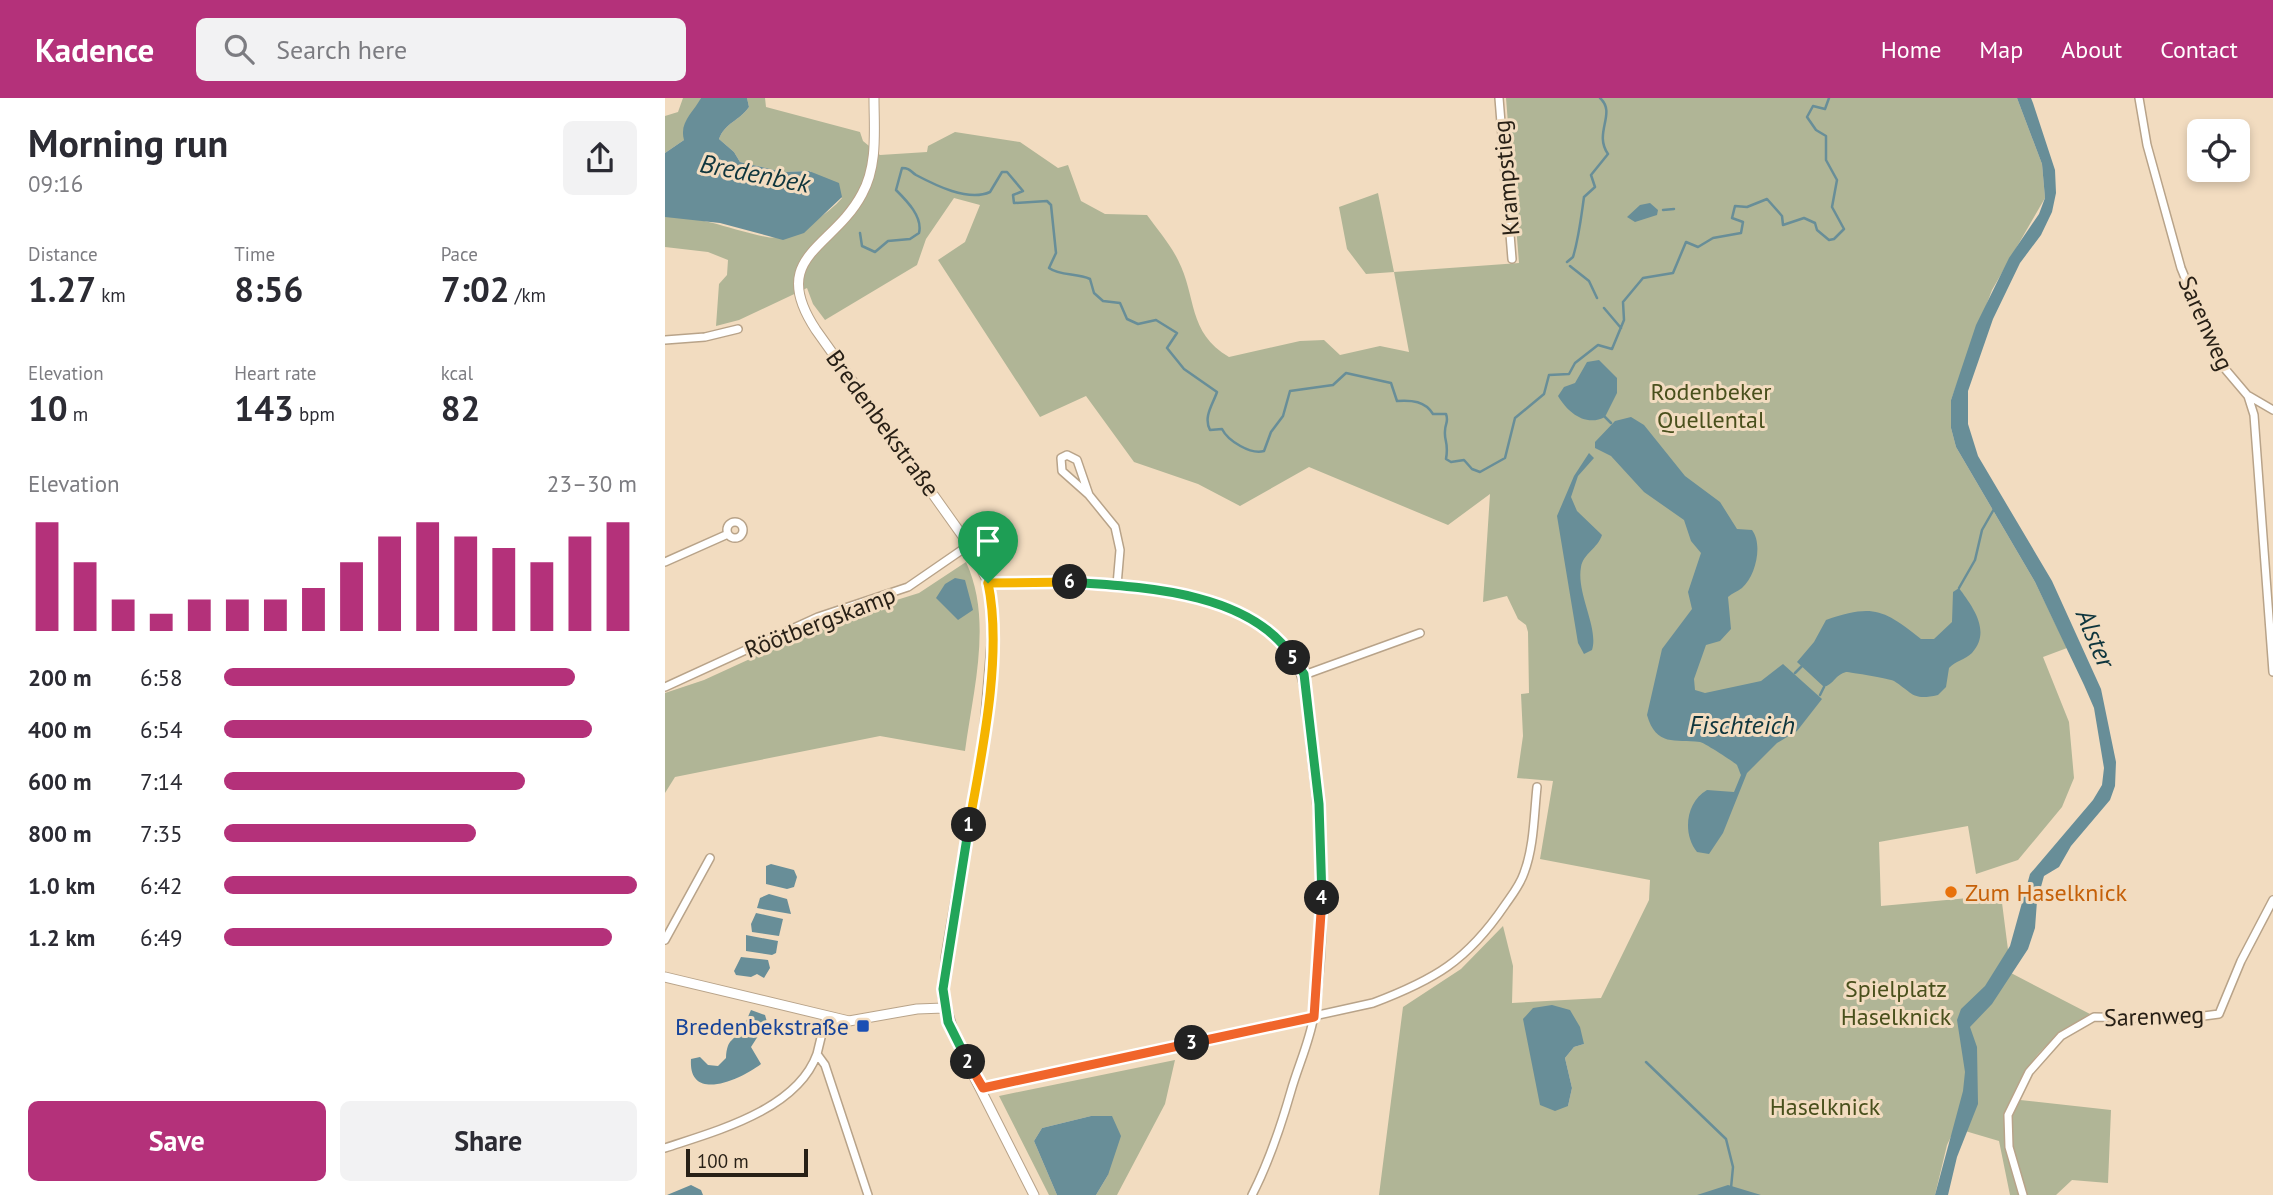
<!DOCTYPE html>
<meta charset="utf-8">
<style>
:root{--surface:#fff;--page:#f2f2f3;--text:#2b2b33;--muted:#7c7c81;--accent:#b4317a}
body{margin:0;font-family:"PT Sans",sans-serif;background:var(--page);color:var(--text);height:100vh;display:flex;flex-direction:column;font-size:26px;white-space:nowrap}
*{box-sizing:border-box;margin:0}
p{font-size:23px;color:var(--muted)}
.icon{flex:none;width:38px;height:38px;fill:none;stroke:currentColor;stroke-width:2;stroke-linecap:round;stroke-linejoin:round}
.map{position:relative;flex:1;overflow:hidden}
.sheet{display:flex;flex-direction:column;background:var(--surface);width:665px}
.sheet>*{flex:none}
.buttons{position:absolute;left:1522px;top:21px;display:grid;gap:14px}
.buttons a{display:grid;place-items:center;width:63px;height:63px;border-radius:10px;background:var(--surface);box-shadow:0 4px 10px #0003;font-size:35px}
.scale{position:absolute;left:21px;bottom:18px;width:122px;box-sizing:border-box;padding-left:7px;border:4px solid #282016;border-top:0;font-size:19px;line-height:24px;white-space:nowrap;color:#282016;-webkit-text-stroke:5px #f2dcc0;paint-order:stroke}
.pin{position:absolute;display:grid;place-items:center;width:60px;height:60px;color:#fff;margin:-72px -30px;border-radius:50% 50% 50% 0;rotate:-45deg;box-shadow:0 0 7px #0007}
.pin .icon{rotate:45deg}
.km{position:absolute;width:35px;height:35px;margin:-18px;border-radius:50%;background:#222;color:#fff;font-size:19px;line-height:35px;text-align:center}
.round{display:grid;place-items:center;flex:none;width:74px;height:74px;border-radius:10px;background:var(--page)}
.head{display:flex;align-items:center;justify-content:space-between;height:119px;padding:0 28px}
h1{font-size:38px;font-weight:700;line-height:52px}
.metrics{display:grid;grid-template-columns:repeat(3,1fr);gap:10px;height:119px;padding:7px 28px}
.metrics div{display:grid;align-content:center}
.metrics b{font-size:35px;font-weight:700}
.metrics small{font-size:19px;font-weight:400}
.metrics p{font-size:19px}
.chart{height:196px;padding:14px 28px}
.chart p{display:flex;justify-content:space-between}
.chart svg{width:100%;height:126px;margin-top:7px;stroke:var(--accent);stroke-width:6}
.button{display:flex;gap:14px;margin-top:auto;padding:14px 28px}
.button a{flex:1;height:80px;border-radius:10px;background:var(--accent);color:#fff;font-size:28px;font-weight:700;line-height:80px;text-align:center}
.button a+a{background:var(--page);color:var(--text)}
ul{padding:0 28px;list-style:none;font-size:23px}
li{display:grid;grid-template-columns:112px 84px 1fr;align-items:center;height:52px}
li i{height:18px;border-radius:9px;background:var(--accent)}
header{display:flex;align-items:center;gap:42px;box-sizing:border-box;height:98px;padding:0 35px;background:var(--accent);color:#fff}
header strong{font-size:33px}
nav{display:flex;gap:38px;margin-inline-start:auto;font-size:24px}
.search{width:490px;height:63px;background:var(--page);display:flex;align-items:center;gap:18px;box-sizing:border-box;padding:0 24px;border-radius:10px;color:var(--muted);font-size:26px}
main{display:flex;flex:1;min-height:0}
.map>svg:first-child{display:block}
.green{fill:#b0b596;fill-rule:evenodd}
.water{fill:#688e98}
.lines{fill:none;stroke-linecap:round;stroke-linejoin:round}
.stream{stroke:#688e98;stroke-width:2.5}
.minor-casing{stroke:#b8a389;stroke-width:10}
.tertiary-casing{stroke:#b8a389;stroke-width:11}
.minor{stroke:#fff;stroke-width:7}
.tertiary{stroke:#fff;stroke-width:9}
.split-1-casing{stroke:#fff;stroke-width:14}
.split-2-casing{stroke:#fff;stroke-width:14}
.split-3-casing{stroke:#fff;stroke-width:14}
.split-4-casing{stroke:#fff;stroke-width:14}
.split-5-casing{stroke:#fff;stroke-width:14}
.split-6-casing{stroke:#fff;stroke-width:14}
.split-7-casing{stroke:#fff;stroke-width:14}
.split-1{stroke:#f5b400;stroke-width:9}
.split-2{stroke:#22a559;stroke-width:9}
.split-3{stroke:#f0652b;stroke-width:9}
.split-4{stroke:#f0652b;stroke-width:9}
.split-5{stroke:#22a559;stroke-width:9}
.split-6{stroke:#22a559;stroke-width:9}
.split-7{stroke:#f5b400;stroke-width:9}
.food-dot{fill:#e8710a;stroke:#f2dcc0;stroke-width:2.5}
.transit-dot{fill:#1a4fb4;stroke:#f2dcc0;stroke-width:2.5}
.labels{text-anchor:middle;dominant-baseline:central;stroke-width:6;stroke-linejoin:round;paint-order:stroke}
.street-label{font-size:24px;fill:#282016;stroke:#f2dcc0}
.park-label{font-size:24px;fill:#49501c;stroke:#f2dcc0}
.food-label{font-size:24px;fill:#c56008;stroke:#f2dcc0;text-anchor:start}
.transit-label{font-size:24px;fill:#164399;stroke:#f2dcc0;text-anchor:end}
.water-label{font-size:26px;font-style:italic;fill:#0e353d;stroke:#f2dcc0}
</style>
<header>
<strong>Kadence</strong>
<div class="search"><svg class="icon" aria-label="search" viewBox="0 0 24 24"><circle cx="10" cy="10" r="6"/><path d="M15 15l6 6"/></svg>Search here</div>
<nav><a>Home</a><a>Map</a><a>About</a><a>Contact</a></nav>
</header>
<main>
<section class="sheet">
<div class="head"><div><h1>Morning run</h1><p>09:16</p></div><a class="round"><svg class="icon" aria-label="share" viewBox="0 0 24 24"><path d="M12 15V3M7 8l5-5 5 5M5 13v7h14v-7"/></svg></a></div>
<div class="metrics">
<div><p>Distance</p><b>1.27<small> km</small></b></div>
<div><p>Time</p><b>8:56</b></div>
<div><p>Pace</p><b>7:02<small> /km</small></b></div>
</div>
<div class="metrics">
<div><p>Elevation</p><b>10<small> m</small></b></div>
<div><p>Heart rate</p><b>143<small> bpm</small></b></div>
<div><p>kcal</p><b>82</b></div>
</div>
<div class="chart"><p><span>Elevation</span>23–30 m</p>
<svg viewBox="0 0 160 44" preserveAspectRatio="none"><path d="M5 44V6M15 44V20M25 44V33M35 44V38M45 44V33M55 44V33M65 44V33M75 44V29M85 44V20M95 44V11M105 44V6M115 44V11M125 44V15M135 44V20M145 44V11M155 44V6"/></svg>
</div>
<ul>
<li><b>200 m</b>6:58<i style="width:85%"></i></li>
<li><b>400 m</b>6:54<i style="width:89%"></i></li>
<li><b>600 m</b>7:14<i style="width:73%"></i></li>
<li><b>800 m</b>7:35<i style="width:61%"></i></li>
<li><b>1.0 km</b>6:42<i style="width:100%"></i></li>
<li><b>1.2 km</b>6:49<i style="width:94%"></i></li>
</ul>
<div class="button"><a>Save</a><a>Share</a></div>
</section>
<div class="map">
<svg width="1608" height="1097" viewBox="0 0 1608 1097">
<rect width="100%" height="100%" fill="#f2dcc0"/>
<path class="green" d="M 18,0 L 36,0 L 19,42 L 0,55 L 0,18 L 13,14 Z
M 82,0 L 100,0 L 101,9 L 195,34 L 198,43 L 215,57 L 262,54 L 263,48 L 290,34 L 355,44 L 393,70 L 403,67 L 416,103 L 440,116 L 482,117 C 492,131 505,146 513,162 C 532,199 522,234 564,259 L 635,243 L 659,242 L 675,257 L 715,248 L 744,254 L 729,174 L 701,176 L 682,151 L 674,109 L 713,95 L 729,174 L 854,165 L 841,0 L 1352,0 L 1377,66 L 1380,100 L 1327,192 L 1297,272 L 1286,302 L 1286,330 L 1291,349 L 1370,484 L 1402,550 L 1378,559 L 1404,624 L 1409,680 L 1397,709 L 1353,762 L 1311,776 L 1303,728 L 1214,744 L 1216,808 L 1336,797 L 1346,875 L 1425,916 C 1384,941 1366,957 1346,1001 L 1446,1012 L 1443,1085 L 1407,1082 L 1391,1097 L 1345,1097 L 1334,1043 L 1290,1030 L 1282,1047 L 1270,1097 L 714,1097 L 738,909 L 796,871 L 838,828 L 848,868 L 847,905 L 936,900 L 984,802 L 985,782 L 875,761 L 888,683 L 852,680 L 858,638 L 856,596 L 864,595 L 863,534 L 861,527 L 853,521 L 842,498 L 818,504 L 825,396 L 783,427 L 644,369 L 575,408 L 533,386 L 469,364 L 421,298 L 375,319 L 273,162 L 300,144 L 315,107 L 289,100 L 261,141 L 252,167 L 160,222 L 148,206 L 142,190 L 74,222 L 51,228 L 54,186 L 62,177 L 63,162 L 43,154 L 0,149 L 0,119 C 35,117 68,133 102,139 C 122,144 164,116 177,100 L 145,73 L 118,74 L 75,64 L 69,54 L 54,41 C 60,25 74,23 84,9 ZM 868,910 L 919,946 L 909,949 L 900,960 L 907,990 L 903,1008 Z
M 301,464 C 328,522 308,592 300,653 L 215,638 L 10,679 L 0,695 L 0,595 L 39,582 L 174,520 L 254,495 Z
M 510,962 L 500,1006 L 452,1097 L 431,1097 L 443,1077 L 426,1018 L 377,1030 L 369,1043 L 392,1097 L 384,1097 L 334,998 Z"/>
<path class="water" d="M 36,0 L 82,0 L 84,9 C 74,23 60,25 54,41 L 69,54 L 75,64 L 118,74 L 144,73 L 174,85 L 177,99 L 139,135 L 118,142 L 55,125 L 0,119 L 0,55 L 19,42 C 14,24 28,15 36,0 Z
M 1352,0 L 1366,0 L 1368,5 L 1390,72 L 1391,95 L 1387,114 L 1376,137 L 1355,165 L 1328,221 L 1303,293 L 1303,326 L 1313,358 L 1387,483 L 1436,591 L 1451,664 L 1450,688 L 1445,702 L 1406,748 L 1394,769 L 1379,778 L 1372,803 L 1370,830 L 1363,851 L 1327,906 L 1305,929 L 1312,949 L 1313,1006 L 1292,1059 L 1283,1097 L 1270,1097 L 1298,993 L 1300,974 L 1292,922 L 1296,911 L 1320,888 L 1345,848 L 1365,776 L 1428,702 L 1437,687 L 1439,670 L 1429,610 L 1419,587 L 1370,484 L 1291,349 L 1286,330 L 1286,302 L 1311,227 L 1344,160 L 1374,116 L 1380,100 L 1377,66 Z
M 985,105 L 993,112 L 992,117 L 970,124 L 962,119 L 975,107 Z
M 934,262 L 952,280 L 952,295 L 940,319 C 921,329 903,315 893,298 L 899,289 L 910,285 L 922,264 Z
M 966,319 L 979,327 L 1020,378 L 1055,404 L 1072,431 L 1087,432 C 1098,446 1091,478 1077,490 C 1072,494 1067,495 1063,499 L 1066,531 L 1055,543 L 1041,547 L 1029,581 L 1030,592 L 1040,595 L 1096,583 L 1118,566 L 1157,601 L 1132,633 L 1112,645 L 1082,675 L 1058,735 L 1044,756 L 1032,754 C 1017,735 1021,704 1042,692 L 1069,694 L 1076,677 C 1075,675 1073,669 1072,667 C 1069,664 1038,644 1035,644 C 1010,641 991,649 982,617 L 997,551 L 1027,511 L 1023,494 L 1036,455 L 1026,443 L 1019,422 L 979,394 L 946,358 L 930,350 L 930,344 L 950,323 Z
M 924,355 L 929,360 L 913,378 L 906,399 L 912,413 L 937,437 C 933,450 918,456 916,469 C 911,495 934,530 927,552 L 919,556 L 913,545 L 892,418 L 909,378 Z
M 290,480 L 300,482 L 308,512 L 293,522 L 271,500 L 280,486 Z
M 1294,490 C 1307,508 1327,533 1307,555 C 1300,562 1290,563 1284,570 L 1281,589 L 1273,597 C 1247,603 1248,595 1229,583 C 1226,581 1185,574 1181,574 C 1171,576 1168,587 1159,589 L 1132,564 L 1149,544 L 1161,522 C 1208,506 1218,511 1256,541 L 1269,541 L 1287,524 L 1288,494 Z
M 106,766 L 129,772 L 132,779 L 129,789 L 122,791 L 101,786 L 101,768 Z
M 104,796 L 122,801 L 126,816 L 92,810 L 95,800 Z
M 91,815 L 118,821 L 114,838 L 87,834 L 86,826 Z
M 81,837 L 113,843 L 111,855 L 107,857 L 81,853 Z
M 76,859 L 103,862 L 105,870 L 99,880 L 92,876 L 86,879 L 71,877 L 69,873 Z
M 887,907 L 905,912 L 915,929 L 919,946 L 909,949 L 900,960 L 907,990 L 903,1008 L 890,1013 L 875,1007 L 858,921 L 868,910 Z
M 86,912 L 100,917 L 102,924 L 86,949 L 96,966 C 77,981 23,1006 26,961 L 35,959 L 43,967 L 53,968 L 61,960 C 62,939 69,944 78,930 C 81,925 83,918 86,912 Z
M 426,1018 L 447,1018 L 456,1038 L 443,1077 L 431,1097 L 392,1097 L 369,1043 L 377,1030 Z
M 26,1087 L 36,1092 L 38,1097 L 2,1097 Z
M 1063,1087 L 1096,1097 L 1032,1097 Z"/>
<g class="lines">
<path class="stream" d="M 998,112 L 1009,111
M 195,135 L 197,148 L 210,154 L 223,143 L 245,141 L 254,135 C 258,119 242,103 231,92 L 237,70 C 245,70 245,73 251,77 C 270,87 303,104 325,94 L 337,74 L 342,74 L 358,93 L 348,97 L 349,105 L 382,103 L 386,107 L 391,155 L 384,170 C 395,178 412,175 425,181 L 429,195 L 438,203 L 455,205 L 462,221 L 473,226 L 491,222 L 512,235 L 502,250 L 519,271 L 552,294 C 548,306 538,319 545,332 L 557,331 C 563,343 586,357 599,353 L 606,334 L 618,318 L 625,293 L 668,287 L 681,275 L 726,285 L 732,303 C 747,302 760,303 768,316 L 781,316 C 784,324 780,325 780,333 C 779,344 784,344 781,361 L 786,364 L 799,362 L 807,371 L 815,374 L 840,360 L 850,320 L 879,296 L 884,277 L 904,276 L 910,265 L 933,247 L 947,251 L 959,222 L 958,204 L 978,180 L 1008,175 L 1021,144 L 1033,149 L 1048,140 L 1076,135 L 1078,124 L 1067,120 L 1070,108 L 1082,109 L 1102,101 L 1117,118 L 1118,127 L 1139,120 L 1150,125 L 1152,132 L 1164,142 L 1169,141 L 1179,131 L 1167,109 L 1172,82 L 1161,62 L 1161,38 L 1151,32 L 1142,19 L 1148,8 L 1160,11 L 1164,0
M 902,164 L 908,159 C 914,139 916,120 919,99 L 930,89 L 926,77 L 943,56 C 928,35 952,15 935,0
M 905,168 L 924,183 L 932,200
M 939,210 L 956,230
M 940,319 L 946,325
M 1294,490 L 1310,462 L 1317,432 L 1329,411
M 1130,575 L 1137,568
M 1155,597 L 1159,589
M 981,964 L 1061,1041 L 1068,1069 L 1066,1090"/>
<g class="minor-casing">
<path id="minor" d="M 834,0 L 847,161
M 1474,0 L 1482,47 L 1516,170 L 1555,265 L 1583,298 L 1589,317 L 1608,574
M 0,242 L 40,239 L 73,231
M 1584,298 L 1608,312
M 424,397 L 397,373 L 396,360 L 402,357 L 412,362 L 424,397 L 450,429 L 455,452 L 452,487
M62 432a8 8 0 1 1 16 0a8 8 0 1 1-16 0Z
M 0,464 L 63,436
M 323,484 C 404,482 565,481 620,548 C 645,578 642,616 646,653 C 657,741 663,829 649,917 C 645,943 633,968 626,993 C 616,1028 604,1064 587,1097
M 639,577 L 755,535
M 0,589 L 153,519 L 243,489 L 304,447
M 0,842 L 45,760
M 161,919 L 152,956 L 160,967 L 203,1097
M 318,991 L 708,905 C 769,882 802,863 840,807 C 847,797 855,787 859,775 C 869,749 869,717 872,689
M 0,1050 C 51,1033 132,1012 152,956
M 1358,1097 L 1344,1049 L 1343,1017 L 1364,974 L 1396,938 L 1429,919 L 1516,921 L 1554,916 L 1576,863 L 1608,802"/>
</g>
<g class="tertiary-casing">
<path id="tertiary" d="M 209,0 C 209,32 213,67 197,96 C 168,151 102,158 151,232 L 304,447 L 323,484 L 328,530 L 319,637 L 281,858 L 278,899 L 292,945 L 369,1097
M 0,879 L 184,923 L 252,911 L 279,910"/>
</g>
<use href="#minor" class="minor"/>
<use href="#tertiary" class="tertiary"/>
</g>
<g class="lines">
<g class="split-1-casing">
<path id="split-1" d="M 304,727 C 317,655 338,556 323,485"/>
</g>
<g class="split-2-casing">
<path id="split-2" d="M 303,964 L 283,924 L 278,891 L 304,727"/>
</g>
<g class="split-3-casing">
<path id="split-3" d="M 303,964 L 318,990 L 527,945"/>
</g>
<g class="split-4-casing">
<path id="split-4" d="M 527,945 L 649,919 L 657,800"/>
</g>
<g class="split-5-casing">
<path id="split-5" d="M 628,560 L 639,576 L 654,706 L 657,800"/>
</g>
<g class="split-6-casing">
<path id="split-6" d="M 405,484 C 477,489 585,493 628,560"/>
</g>
<g class="split-7-casing">
<path id="split-7" d="M 323,485 L 405,484"/>
</g>
<use href="#split-1" class="split-1"/>
<use href="#split-2" class="split-2"/>
<use href="#split-3" class="split-3"/>
<use href="#split-4" class="split-4"/>
<use href="#split-5" class="split-5"/>
<use href="#split-6" class="split-6"/>
<use href="#split-7" class="split-7"/>
</g>
<circle class="food-dot" cx="1286" cy="794" r="7"/>
<rect class="transit-dot" x="191" y="921" width="14" height="14" rx="3.5"/>
<g class="labels">
<g class="street-label">
<text transform="translate(841 80) rotate(-95)">Krampstieg</text>
<text transform="translate(1541 225) rotate(66)">Sarenweg</text>
<text transform="translate(218 325) rotate(54)">Bredenbekstraße</text>
<text transform="translate(155 524) rotate(-21)">Röötbergskamp</text>
<text transform="translate(1489 918) rotate(-2)">Sarenweg</text>
</g>
<g class="park-label">
<text x="1046" y="293">Rodenbeker<tspan x="1046" dy="28">Quellental</tspan></text>
<text x="1231" y="890">Spielplatz<tspan x="1231" dy="28">Haselknick</tspan></text>
<text x="1160" y="1008">Haselknick</text>
</g>
<g class="food-label">
<text x="1300" y="794">Zum Haselknick</text>
</g>
<g class="transit-label">
<text x="184" y="928">Bredenbekstraße</text>
</g>
<g class="water-label">
<text transform="translate(90 75) rotate(11)">Bredenbek</text>
<text transform="translate(1431 540) rotate(67)">Alster</text>
<text x="1077" y="626">Fischteich</text>
</g>
</g>
</svg>
<div class="buttons">
<a><svg class="icon" aria-label="locate" viewBox="0 0 24 24"><circle cx="12" cy="12" r="6"/><path d="M12 2v4M12 18v4M2 12h4M18 12h4"/></svg></a>
</div>
<div class="scale">100 m</div>
<div class="pin" style="left:323px;top:485px;background:#1e9e55"><svg class="icon" aria-label="arrive" viewBox="0 0 24 24"><path d="M6 21V4h12l-3 4 3 4H6"/></svg></div>
<b class="km" style="left:304px;top:727px">1</b>
<b class="km" style="left:303px;top:964px">2</b>
<b class="km" style="left:527px;top:945px">3</b>
<b class="km" style="left:657px;top:800px">4</b>
<b class="km" style="left:628px;top:560px">5</b>
<b class="km" style="left:405px;top:484px">6</b>
</div>
</main>
